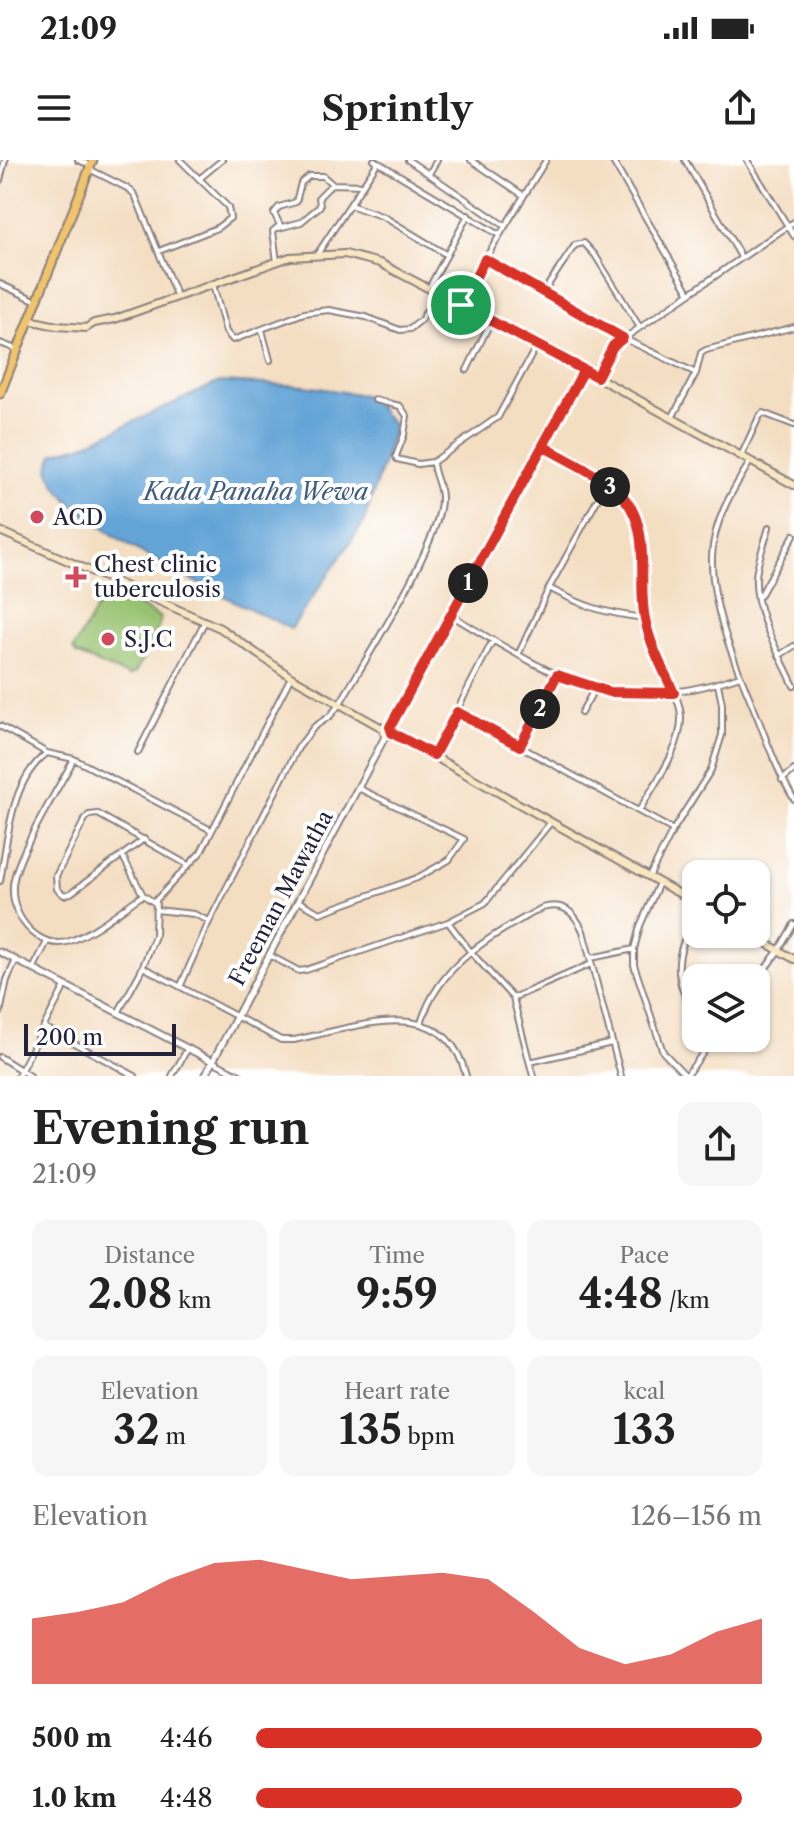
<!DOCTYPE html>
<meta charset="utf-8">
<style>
:root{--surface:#fff;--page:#f6f6f6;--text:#222;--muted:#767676;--accent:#d93025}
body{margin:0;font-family:"Libre Caslon Text",serif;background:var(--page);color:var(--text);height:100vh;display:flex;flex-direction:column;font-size:30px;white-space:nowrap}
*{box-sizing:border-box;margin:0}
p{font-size:26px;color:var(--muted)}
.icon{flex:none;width:44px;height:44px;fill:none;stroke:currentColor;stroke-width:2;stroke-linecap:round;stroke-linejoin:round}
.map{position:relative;height:916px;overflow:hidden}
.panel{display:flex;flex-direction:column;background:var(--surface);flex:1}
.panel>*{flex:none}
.controls{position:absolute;left:682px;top:700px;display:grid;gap:16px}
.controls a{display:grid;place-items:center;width:88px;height:88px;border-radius:16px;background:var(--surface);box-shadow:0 2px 6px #0004;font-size:40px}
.scale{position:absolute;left:24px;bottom:20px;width:152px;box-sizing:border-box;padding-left:8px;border:4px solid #22223b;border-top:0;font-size:22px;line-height:28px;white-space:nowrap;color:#22223b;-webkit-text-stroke:6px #fff;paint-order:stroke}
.pin{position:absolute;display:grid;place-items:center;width:68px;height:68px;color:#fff;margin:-34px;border:4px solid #fff;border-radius:50%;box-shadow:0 2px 8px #0007}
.km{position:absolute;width:40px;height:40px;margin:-20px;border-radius:50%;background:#222;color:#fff;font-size:22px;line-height:40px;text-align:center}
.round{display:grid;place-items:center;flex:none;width:84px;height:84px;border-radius:16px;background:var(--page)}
.summary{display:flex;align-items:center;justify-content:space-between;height:136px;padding:0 32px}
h1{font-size:44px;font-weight:700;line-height:60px}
.stats{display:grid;grid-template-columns:repeat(3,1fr);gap:12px;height:136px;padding:8px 32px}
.stats div{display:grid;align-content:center;border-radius:16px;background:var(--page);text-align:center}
.stats b{font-size:40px;font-weight:700}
.stats small{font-size:22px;font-weight:400}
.stats p{font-size:22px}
.chart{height:224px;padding:16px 32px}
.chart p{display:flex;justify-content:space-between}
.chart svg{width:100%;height:144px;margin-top:8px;fill:var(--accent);opacity:.7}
ul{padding:0 32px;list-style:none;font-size:26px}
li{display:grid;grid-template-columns:128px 96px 1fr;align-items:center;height:60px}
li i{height:20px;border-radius:10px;background:var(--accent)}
.status{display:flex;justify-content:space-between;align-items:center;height:56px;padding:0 40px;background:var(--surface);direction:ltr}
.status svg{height:22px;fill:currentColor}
header{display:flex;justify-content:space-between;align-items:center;height:104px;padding:0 32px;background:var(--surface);font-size:36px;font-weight:700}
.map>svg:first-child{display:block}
.green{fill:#97c270;stroke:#5c7256;stroke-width:2}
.water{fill:#64a4d7;stroke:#436389;stroke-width:2}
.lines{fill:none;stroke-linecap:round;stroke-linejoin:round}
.minor-casing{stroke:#8b807e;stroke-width:8}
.tertiary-casing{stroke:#8b807e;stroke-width:9}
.secondary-casing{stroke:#8b807e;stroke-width:10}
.trunk-casing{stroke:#8b807e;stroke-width:11}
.minor{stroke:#fff;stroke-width:4}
.tertiary{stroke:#fff;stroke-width:5}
.secondary{stroke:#f9e7c3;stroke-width:6}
.trunk{stroke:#f1c36a;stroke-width:7}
.route-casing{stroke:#fff;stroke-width:16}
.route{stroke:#d93025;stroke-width:10}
.poi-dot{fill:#d1495b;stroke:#fff;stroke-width:3}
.labels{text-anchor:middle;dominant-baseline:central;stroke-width:8;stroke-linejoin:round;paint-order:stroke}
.poi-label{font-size:22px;fill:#22223b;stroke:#fff;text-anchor:start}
.street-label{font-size:22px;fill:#22223b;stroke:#fff}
.water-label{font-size:24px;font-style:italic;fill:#405c81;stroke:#fff}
</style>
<div class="status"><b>21:09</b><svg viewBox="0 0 49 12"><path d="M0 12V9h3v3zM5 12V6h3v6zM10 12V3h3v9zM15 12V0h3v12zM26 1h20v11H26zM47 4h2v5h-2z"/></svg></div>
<header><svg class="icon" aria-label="menu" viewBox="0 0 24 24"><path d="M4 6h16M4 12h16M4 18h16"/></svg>Sprintly<svg class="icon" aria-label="share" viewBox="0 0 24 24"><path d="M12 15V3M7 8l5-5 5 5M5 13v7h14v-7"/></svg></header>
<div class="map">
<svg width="794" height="916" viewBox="0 0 794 916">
<rect width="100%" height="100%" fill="#fff"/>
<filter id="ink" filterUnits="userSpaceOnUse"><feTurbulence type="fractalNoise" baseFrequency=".0125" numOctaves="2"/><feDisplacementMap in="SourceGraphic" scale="16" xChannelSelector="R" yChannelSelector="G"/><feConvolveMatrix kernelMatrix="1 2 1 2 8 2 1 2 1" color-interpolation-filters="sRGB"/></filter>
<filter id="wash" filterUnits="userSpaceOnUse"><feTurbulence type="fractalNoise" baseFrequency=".006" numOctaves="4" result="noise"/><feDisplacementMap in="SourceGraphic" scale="32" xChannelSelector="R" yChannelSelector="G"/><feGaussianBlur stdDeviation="1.8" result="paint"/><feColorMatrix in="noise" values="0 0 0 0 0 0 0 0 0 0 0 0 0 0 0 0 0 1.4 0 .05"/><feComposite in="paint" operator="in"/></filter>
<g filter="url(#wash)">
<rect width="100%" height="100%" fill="#f4dec2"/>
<path class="green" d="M 109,434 L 123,437 L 161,458 L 155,477 L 135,513 L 129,516 L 76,494 L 73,489 L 102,439 Z"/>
<path class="water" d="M 219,222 L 306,226 L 368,236 L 395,267 L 363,364 L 291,469 C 236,441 72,369 51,316 C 47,307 51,301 54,293 L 81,286 Z"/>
</g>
<g filter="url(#ink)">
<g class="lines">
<g class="minor-casing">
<path id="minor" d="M 78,0 L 90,5
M 374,0 L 499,75
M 408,0 L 505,66
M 471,0 L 523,35
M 612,0 L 689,132
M 685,0 L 741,97
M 747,0 L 794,76
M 91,10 L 129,29 L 135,35 L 177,137
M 430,12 L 437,0
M 199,19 L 222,0
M 0,20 L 5,0
M 350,45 L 384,57 L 447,95
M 279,68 L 301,62 L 320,46 L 319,37 L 332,24 L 363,25
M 159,91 L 217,68 L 230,58 L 228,47 L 180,0
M 316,96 L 378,2
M 485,99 L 623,178 L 696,213
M 277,102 L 273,71 L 280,65 L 274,53 L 279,47 L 296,42 L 301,23 L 309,16 L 323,16 L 332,24
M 0,124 L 37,141
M 213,125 L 226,172 L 233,180 L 304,153 L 329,150 L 366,157 L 400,170 L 410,169 L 421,160 L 438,133
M 429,128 L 468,55
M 544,131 L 575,85 L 584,83 L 595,95 L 639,166
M 461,145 L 485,99 L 546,0
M 262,170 L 270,200
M 0,183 L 16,189
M 467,210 L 491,161
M 597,217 L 613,186 L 794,62
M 375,240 L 400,246 L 407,256 L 404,275 L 396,296 L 397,299 L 418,304 L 433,302
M 672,258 L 696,213 L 701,193 L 706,190 L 794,167
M 543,286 C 566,300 608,318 625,339 C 652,372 637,421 645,459 C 648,472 653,487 658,500 C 665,518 680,536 681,557 C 682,589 654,624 639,651
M 741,296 L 759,257 L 763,253 L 794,265
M 750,302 C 732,331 713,362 712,397 C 711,451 737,507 757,556 C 768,584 778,613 794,639
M 769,367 C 765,383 757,401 756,417 C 754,454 780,494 794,526
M 549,428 C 585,447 604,453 645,458
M 760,436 L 794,375
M 451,455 C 492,480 566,527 612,532 C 655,538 699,530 740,516
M 519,493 L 549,428 L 606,324
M 780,495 L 794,486
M 457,552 L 673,670
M 581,553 L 595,528
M 0,566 L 47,593
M 520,586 L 557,515
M 138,592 L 205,461
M 434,595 L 493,480
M 74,599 C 59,627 14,699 13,726 C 12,743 19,759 31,771 C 42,781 56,786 70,781 C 92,774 123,748 143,735
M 782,620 L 794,610
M 144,679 L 71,733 L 64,735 L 57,729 L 56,716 L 85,659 L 89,655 L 98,654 L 188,705
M 122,695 L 143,735 L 155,743
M 649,717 L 673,670 L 711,610 L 722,575 L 722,544 L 718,524
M 0,721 C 8,679 10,621 47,593 L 74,599 L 211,670
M 659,723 L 640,766 L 634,789 L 634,805 L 663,892 L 686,916
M 298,741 L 320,753 L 417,718 L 449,700 L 464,679 L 358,628
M 156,750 L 194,754 L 209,761
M 696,754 C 674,797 672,815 696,859
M 448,762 L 470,791 L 513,838 L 533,916
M 269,795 L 299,811 L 306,810 L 448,762 L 485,743 L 551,662
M 591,798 L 634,789
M 143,807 L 281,880 L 294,880 C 355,868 446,830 466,916
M 33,809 L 47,782
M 756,821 L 779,790 L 794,764
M 181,825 L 208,764 L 298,588 L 314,567 L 330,556 L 339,545 C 363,503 443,380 441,337 C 441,325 433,314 433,302 L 498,257 L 537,185
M 513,838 L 591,804
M 0,853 L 7,820 L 16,800
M 118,853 L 141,811 L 155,776 L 156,740 L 201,692 L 291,517
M 421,863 C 439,804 490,776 542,748 C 563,742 574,751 583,771 L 621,916
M 44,867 L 135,916
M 0,897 L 30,916
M 212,901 L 242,916
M 530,902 L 612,883
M 18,916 L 65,826
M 172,916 L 188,888
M 686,916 L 714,878"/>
</g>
<g class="tertiary-casing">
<path id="tertiary" d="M 390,567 L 584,210
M 0,792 L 212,901
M 205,916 L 386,575"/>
</g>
<g class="secondary-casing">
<path id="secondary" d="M 29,160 L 57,166 L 86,168 L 94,163 L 115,159 L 290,97 L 345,94 L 380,103 L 584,210 L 794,325
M 0,371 L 220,468 L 291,517 L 384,569
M383.5 571a4.5 4.5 0 1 1 9 0a4.5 4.5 0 1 1-9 0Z
M 392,573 L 696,743
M 750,774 L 794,799"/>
</g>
<g class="trunk-casing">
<path id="trunk" d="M 0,234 L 93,0"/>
</g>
<use href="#minor" class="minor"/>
<use href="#tertiary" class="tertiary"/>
<use href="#secondary" class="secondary"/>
<use href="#trunk" class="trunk"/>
</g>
</g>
<g class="lines" filter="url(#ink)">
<g class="route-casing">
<path id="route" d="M 461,145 L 584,210 L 390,567 L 392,573 L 434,595 L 457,552 L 520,586 L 557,515 L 609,532 L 674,533 C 663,509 650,485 645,459 C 637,421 652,372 625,339 C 608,318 566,300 543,286 L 584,210 L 597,217 L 613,186 L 623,178 L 485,99 L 461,145"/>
</g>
<use href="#route" class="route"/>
</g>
<g class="poi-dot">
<circle cx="37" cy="357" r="8"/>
<path d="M72 405h8v8h8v8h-8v8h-8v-8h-8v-8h8z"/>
<circle cx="108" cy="479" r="8"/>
</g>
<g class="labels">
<g class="poi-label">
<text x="53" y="357">ACD</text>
<text x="94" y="404">Chest clinic<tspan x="94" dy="25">tuberculosis</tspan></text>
<text x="124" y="479">S.J.C</text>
</g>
<g class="street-label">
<text transform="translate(281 738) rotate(-62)">Freeman Mawatha</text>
</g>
<g class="water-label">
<text x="256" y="331">Kada Panaha Wewa</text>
</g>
</g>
</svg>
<div class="controls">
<a><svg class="icon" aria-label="locate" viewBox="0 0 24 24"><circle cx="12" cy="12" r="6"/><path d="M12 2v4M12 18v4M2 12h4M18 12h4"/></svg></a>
<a><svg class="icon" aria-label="layers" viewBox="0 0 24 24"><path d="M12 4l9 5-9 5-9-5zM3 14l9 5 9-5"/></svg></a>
</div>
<div class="scale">200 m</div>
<div class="pin" style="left:461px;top:145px;background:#1e9e55"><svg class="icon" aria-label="arrive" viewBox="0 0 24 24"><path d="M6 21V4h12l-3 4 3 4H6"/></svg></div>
<b class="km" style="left:468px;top:423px">1</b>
<b class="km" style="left:540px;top:549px">2</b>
<b class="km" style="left:610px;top:327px">3</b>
</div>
<section class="panel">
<div class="summary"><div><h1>Evening run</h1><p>21:09</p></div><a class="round"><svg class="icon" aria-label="share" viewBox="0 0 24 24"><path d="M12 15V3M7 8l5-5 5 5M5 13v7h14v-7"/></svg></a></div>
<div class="stats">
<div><p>Distance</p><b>2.08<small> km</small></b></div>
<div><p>Time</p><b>9:59</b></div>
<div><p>Pace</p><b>4:48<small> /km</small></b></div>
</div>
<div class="stats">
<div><p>Elevation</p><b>32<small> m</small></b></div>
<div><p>Heart rate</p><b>135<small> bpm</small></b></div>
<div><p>kcal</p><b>133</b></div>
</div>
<div class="chart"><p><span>Elevation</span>126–156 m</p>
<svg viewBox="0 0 160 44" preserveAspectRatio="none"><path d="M0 44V24L10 22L20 19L30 12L40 7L50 6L60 9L70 12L80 11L90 10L100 12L110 22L120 33L130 38L140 35L150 28L160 24V44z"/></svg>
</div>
<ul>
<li><b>500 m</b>4:46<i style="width:100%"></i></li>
<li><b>1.0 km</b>4:48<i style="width:96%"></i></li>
</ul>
</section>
